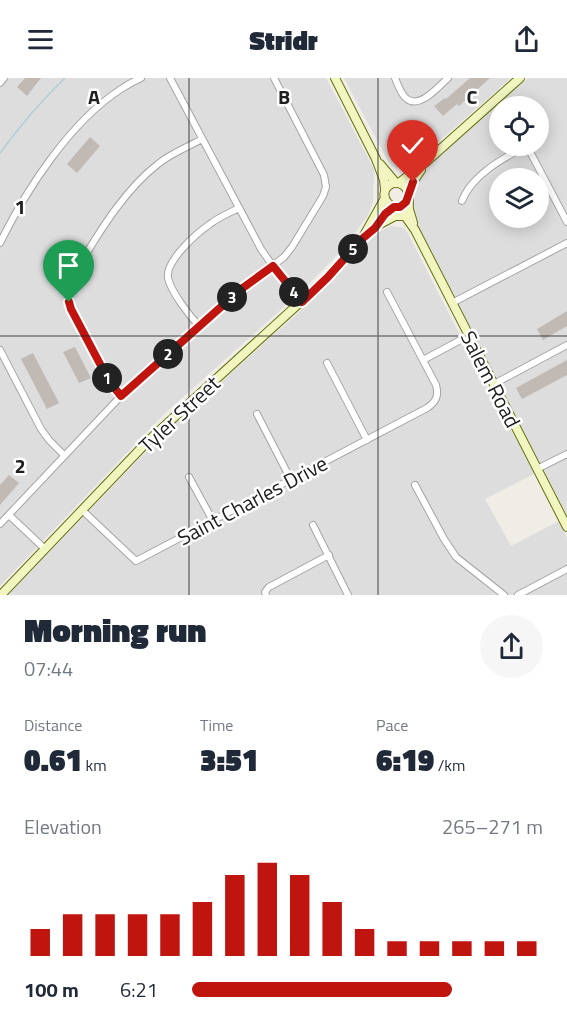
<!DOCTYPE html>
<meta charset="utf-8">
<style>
:root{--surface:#fff;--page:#f6f6f7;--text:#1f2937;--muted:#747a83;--accent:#c0150f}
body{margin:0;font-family:"Titillium Web",sans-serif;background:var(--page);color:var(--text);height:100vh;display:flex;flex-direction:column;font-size:22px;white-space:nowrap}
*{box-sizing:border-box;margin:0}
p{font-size:20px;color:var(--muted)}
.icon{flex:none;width:33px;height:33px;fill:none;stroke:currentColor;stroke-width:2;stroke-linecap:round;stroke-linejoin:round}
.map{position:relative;height:517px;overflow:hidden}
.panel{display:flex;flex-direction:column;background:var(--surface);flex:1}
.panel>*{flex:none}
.fabs{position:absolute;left:489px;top:18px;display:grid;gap:12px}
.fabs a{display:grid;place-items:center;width:60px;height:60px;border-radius:50%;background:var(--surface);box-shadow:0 3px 15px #0003;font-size:30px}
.pin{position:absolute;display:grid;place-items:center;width:51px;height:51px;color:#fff;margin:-62px -26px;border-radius:50% 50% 50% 0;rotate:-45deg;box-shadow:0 0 6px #0007}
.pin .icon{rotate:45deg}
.km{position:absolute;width:30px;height:30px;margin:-15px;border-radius:50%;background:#222;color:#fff;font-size:16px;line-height:30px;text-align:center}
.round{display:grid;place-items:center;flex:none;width:63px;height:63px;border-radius:32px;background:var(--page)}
.overview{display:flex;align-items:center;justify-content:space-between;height:102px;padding:0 24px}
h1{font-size:33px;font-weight:800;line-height:45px}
.stats{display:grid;grid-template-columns:repeat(3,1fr);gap:9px;height:102px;padding:6px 24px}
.stats div{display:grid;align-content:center}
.stats b{font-size:30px;font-weight:800}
.stats small{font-size:16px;font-weight:400}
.stats p{font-size:16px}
.chart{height:168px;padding:12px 24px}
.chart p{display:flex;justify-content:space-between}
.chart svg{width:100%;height:108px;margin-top:6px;stroke:var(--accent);stroke-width:6}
ul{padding:0 24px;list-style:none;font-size:20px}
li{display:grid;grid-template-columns:96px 72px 1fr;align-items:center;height:45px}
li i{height:15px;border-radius:8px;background:var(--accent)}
header{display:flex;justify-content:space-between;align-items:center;height:78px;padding:0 24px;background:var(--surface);font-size:27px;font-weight:800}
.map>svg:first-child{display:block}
.residential{fill:#dedddd;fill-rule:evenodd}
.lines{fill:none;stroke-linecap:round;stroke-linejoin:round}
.stream{stroke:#abceda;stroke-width:1.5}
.building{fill:#c0b9b4}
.street-casing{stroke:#a4a4a4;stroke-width:8}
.secondary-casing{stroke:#63700d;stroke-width:10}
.street{stroke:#fff;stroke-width:6}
.secondary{stroke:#f1f5c0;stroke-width:8}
.route-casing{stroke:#fff;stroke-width:12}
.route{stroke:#c0150f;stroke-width:8}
.grid{fill:none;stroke:#202020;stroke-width:1.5;stroke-opacity:0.55}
.labels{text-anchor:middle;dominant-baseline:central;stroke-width:5;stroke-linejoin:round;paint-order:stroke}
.street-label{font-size:21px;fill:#202020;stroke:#fff}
.grid-label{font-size:20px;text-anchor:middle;font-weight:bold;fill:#202020;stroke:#fff;stroke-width:5;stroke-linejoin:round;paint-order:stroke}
</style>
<header><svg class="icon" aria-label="menu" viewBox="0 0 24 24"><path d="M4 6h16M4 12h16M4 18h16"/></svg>Stridr<svg class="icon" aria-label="share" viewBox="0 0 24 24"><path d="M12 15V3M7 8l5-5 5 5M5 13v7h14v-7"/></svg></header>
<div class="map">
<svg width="567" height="517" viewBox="0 0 567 517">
<rect width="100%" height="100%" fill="#f0ede7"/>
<path class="residential" d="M 9,0 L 326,0 L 374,91 L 373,124 L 367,139 L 342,172 L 305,210 L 162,338 L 0,508 L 0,171 L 32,114 L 67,64 L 128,5 L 64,61 L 26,110 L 0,159 L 0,10 Z
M 344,0 L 511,0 L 412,87 L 404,90 L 399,91 L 393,89 L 388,83 Z
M 528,0 L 567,0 L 567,437 L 423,157 L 413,135 L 412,124 L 415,110 L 425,93 L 443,75 ZM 500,28 L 538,28 L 538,68 L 500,68 ZM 500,100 L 538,100 L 538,140 L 500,140 Z
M 391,148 L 404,150 L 407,154 L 502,339 L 506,342 L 534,396 L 485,421 L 511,468 L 559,443 L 567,460 L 567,517 L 8,517 L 163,356 L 296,237 L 330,204 L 378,154 Z"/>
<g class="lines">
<path class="stream" d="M 0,75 C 20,48 41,23 65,0"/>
</g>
<path class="building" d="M 25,0 L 41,0 L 27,18 L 17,9 Z
M 470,0 L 490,0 L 459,28 L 457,26 L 443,38 L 434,28 L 445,20 L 446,21 Z
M 90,59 L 100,68 L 77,95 L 67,86 Z
M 567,233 L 567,248 L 543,262 L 537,251 Z
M 75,269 L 91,300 L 79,305 L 63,274 Z
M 33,275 L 59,325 L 47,331 L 21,281 Z
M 567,282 L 567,297 L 522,321 L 516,310 Z
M 9,397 L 19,405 L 0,427 L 0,407 Z"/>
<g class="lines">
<g class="street-casing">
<path id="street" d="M 170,0 L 261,171 L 279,197 L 302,223
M 395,0 C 398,7 401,17 407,21 C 420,31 439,8 448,0
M 0,5 L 4,0
M 527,68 L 567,144
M 462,123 C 471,98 503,80 526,68
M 0,165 C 26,112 70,44 121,11 C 127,7 134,3 141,0
M 452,225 L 567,165
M 199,248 C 189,237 171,214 168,200 C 165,183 197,155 210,146 C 219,139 229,135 239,130
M 0,272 L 41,351 L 49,362 L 64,377
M 423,282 L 468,258
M 327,285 L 367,362
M 494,306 L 567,267
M 121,318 C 108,303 68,234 68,217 C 69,205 77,193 82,183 C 102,149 127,110 158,86 C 171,75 188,69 202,61
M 257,336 L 291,402
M 537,391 L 567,376
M 189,399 L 213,443
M 415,407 L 444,461 L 456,479 L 504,517
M 82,432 L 136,483 L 427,330 C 436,324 439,318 436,307 L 387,214
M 9,437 L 45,471
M 0,446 L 121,318 L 241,212 L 284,179 L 292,169 L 323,118 L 326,109 L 324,97 L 274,0
M 313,447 L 348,517
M 266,517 L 265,514 L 269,509 L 329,477
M 518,517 L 567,491"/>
</g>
<g class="secondary-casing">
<path id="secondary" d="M 335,0 L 376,81 L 384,102 L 385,111
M 380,86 L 396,105
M 399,105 L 426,84 L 520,0
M 409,117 L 413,104 L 421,92
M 408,120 C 396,143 373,116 391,106 C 395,104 401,105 404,108 C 411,113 408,123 409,131 C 410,136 412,140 413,145
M 396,129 L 403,135 L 415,152 L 567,449
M 380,146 L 395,138 L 405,138
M 369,154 L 385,136 L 394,129
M 1,517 L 147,364 L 328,199 L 362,161 L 385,120"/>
</g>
<use href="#street" class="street"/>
<use href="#secondary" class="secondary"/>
</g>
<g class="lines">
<g class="route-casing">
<path id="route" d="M 69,224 L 71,231 L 109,303 L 121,318 L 240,212 L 273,188 L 302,224 L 328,199 L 362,161 L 375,150 L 385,136 L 394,129 L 400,129 L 406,124 L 413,104"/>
</g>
<use href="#route" class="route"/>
</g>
<path class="grid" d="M 189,0 L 189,517M 378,0 L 378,517M 0,258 L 567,258"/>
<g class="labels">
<g class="street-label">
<text transform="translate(491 301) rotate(63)">Salem Road</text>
<text transform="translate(179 336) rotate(-43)">Tyler Street</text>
<text transform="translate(252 422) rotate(-28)">Saint Charles Drive</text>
</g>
</g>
<g class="grid-label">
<text x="94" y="26">A</text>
<text x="284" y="26">B</text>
<text x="472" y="26">C</text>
<text x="20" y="136">1</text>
<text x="20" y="395">2</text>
</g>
</svg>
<div class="fabs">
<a><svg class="icon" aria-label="locate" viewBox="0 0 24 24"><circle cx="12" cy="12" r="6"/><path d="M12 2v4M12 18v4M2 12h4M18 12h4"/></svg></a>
<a><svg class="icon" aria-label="layers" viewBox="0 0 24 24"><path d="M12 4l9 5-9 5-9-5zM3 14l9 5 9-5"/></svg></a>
</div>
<div class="pin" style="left:69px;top:224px;background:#1e9e55"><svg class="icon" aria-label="arrive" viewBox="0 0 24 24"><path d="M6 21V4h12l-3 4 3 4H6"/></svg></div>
<div class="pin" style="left:413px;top:104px;background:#d93025"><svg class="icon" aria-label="check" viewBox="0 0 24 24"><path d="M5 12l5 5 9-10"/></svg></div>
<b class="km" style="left:107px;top:300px">1</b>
<b class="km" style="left:168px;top:276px">2</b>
<b class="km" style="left:232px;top:219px">3</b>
<b class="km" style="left:294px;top:214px">4</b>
<b class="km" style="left:353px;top:171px">5</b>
</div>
<section class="panel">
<div class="overview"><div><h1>Morning run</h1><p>07:44</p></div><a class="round"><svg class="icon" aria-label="share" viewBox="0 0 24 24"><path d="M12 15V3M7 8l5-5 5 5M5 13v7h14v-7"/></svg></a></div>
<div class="stats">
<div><p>Distance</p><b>0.61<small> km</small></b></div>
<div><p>Time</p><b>3:51</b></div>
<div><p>Pace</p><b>6:19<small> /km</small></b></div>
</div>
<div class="chart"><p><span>Elevation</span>265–271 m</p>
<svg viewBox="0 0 160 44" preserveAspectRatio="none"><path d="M5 44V33M15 44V27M25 44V27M35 44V27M45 44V27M55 44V22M65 44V11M75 44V6M85 44V11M95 44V22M105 44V33M115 44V38M125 44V38M135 44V38M145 44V38M155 44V38"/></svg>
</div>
<ul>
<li><b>100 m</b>6:21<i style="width:74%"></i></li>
</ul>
</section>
